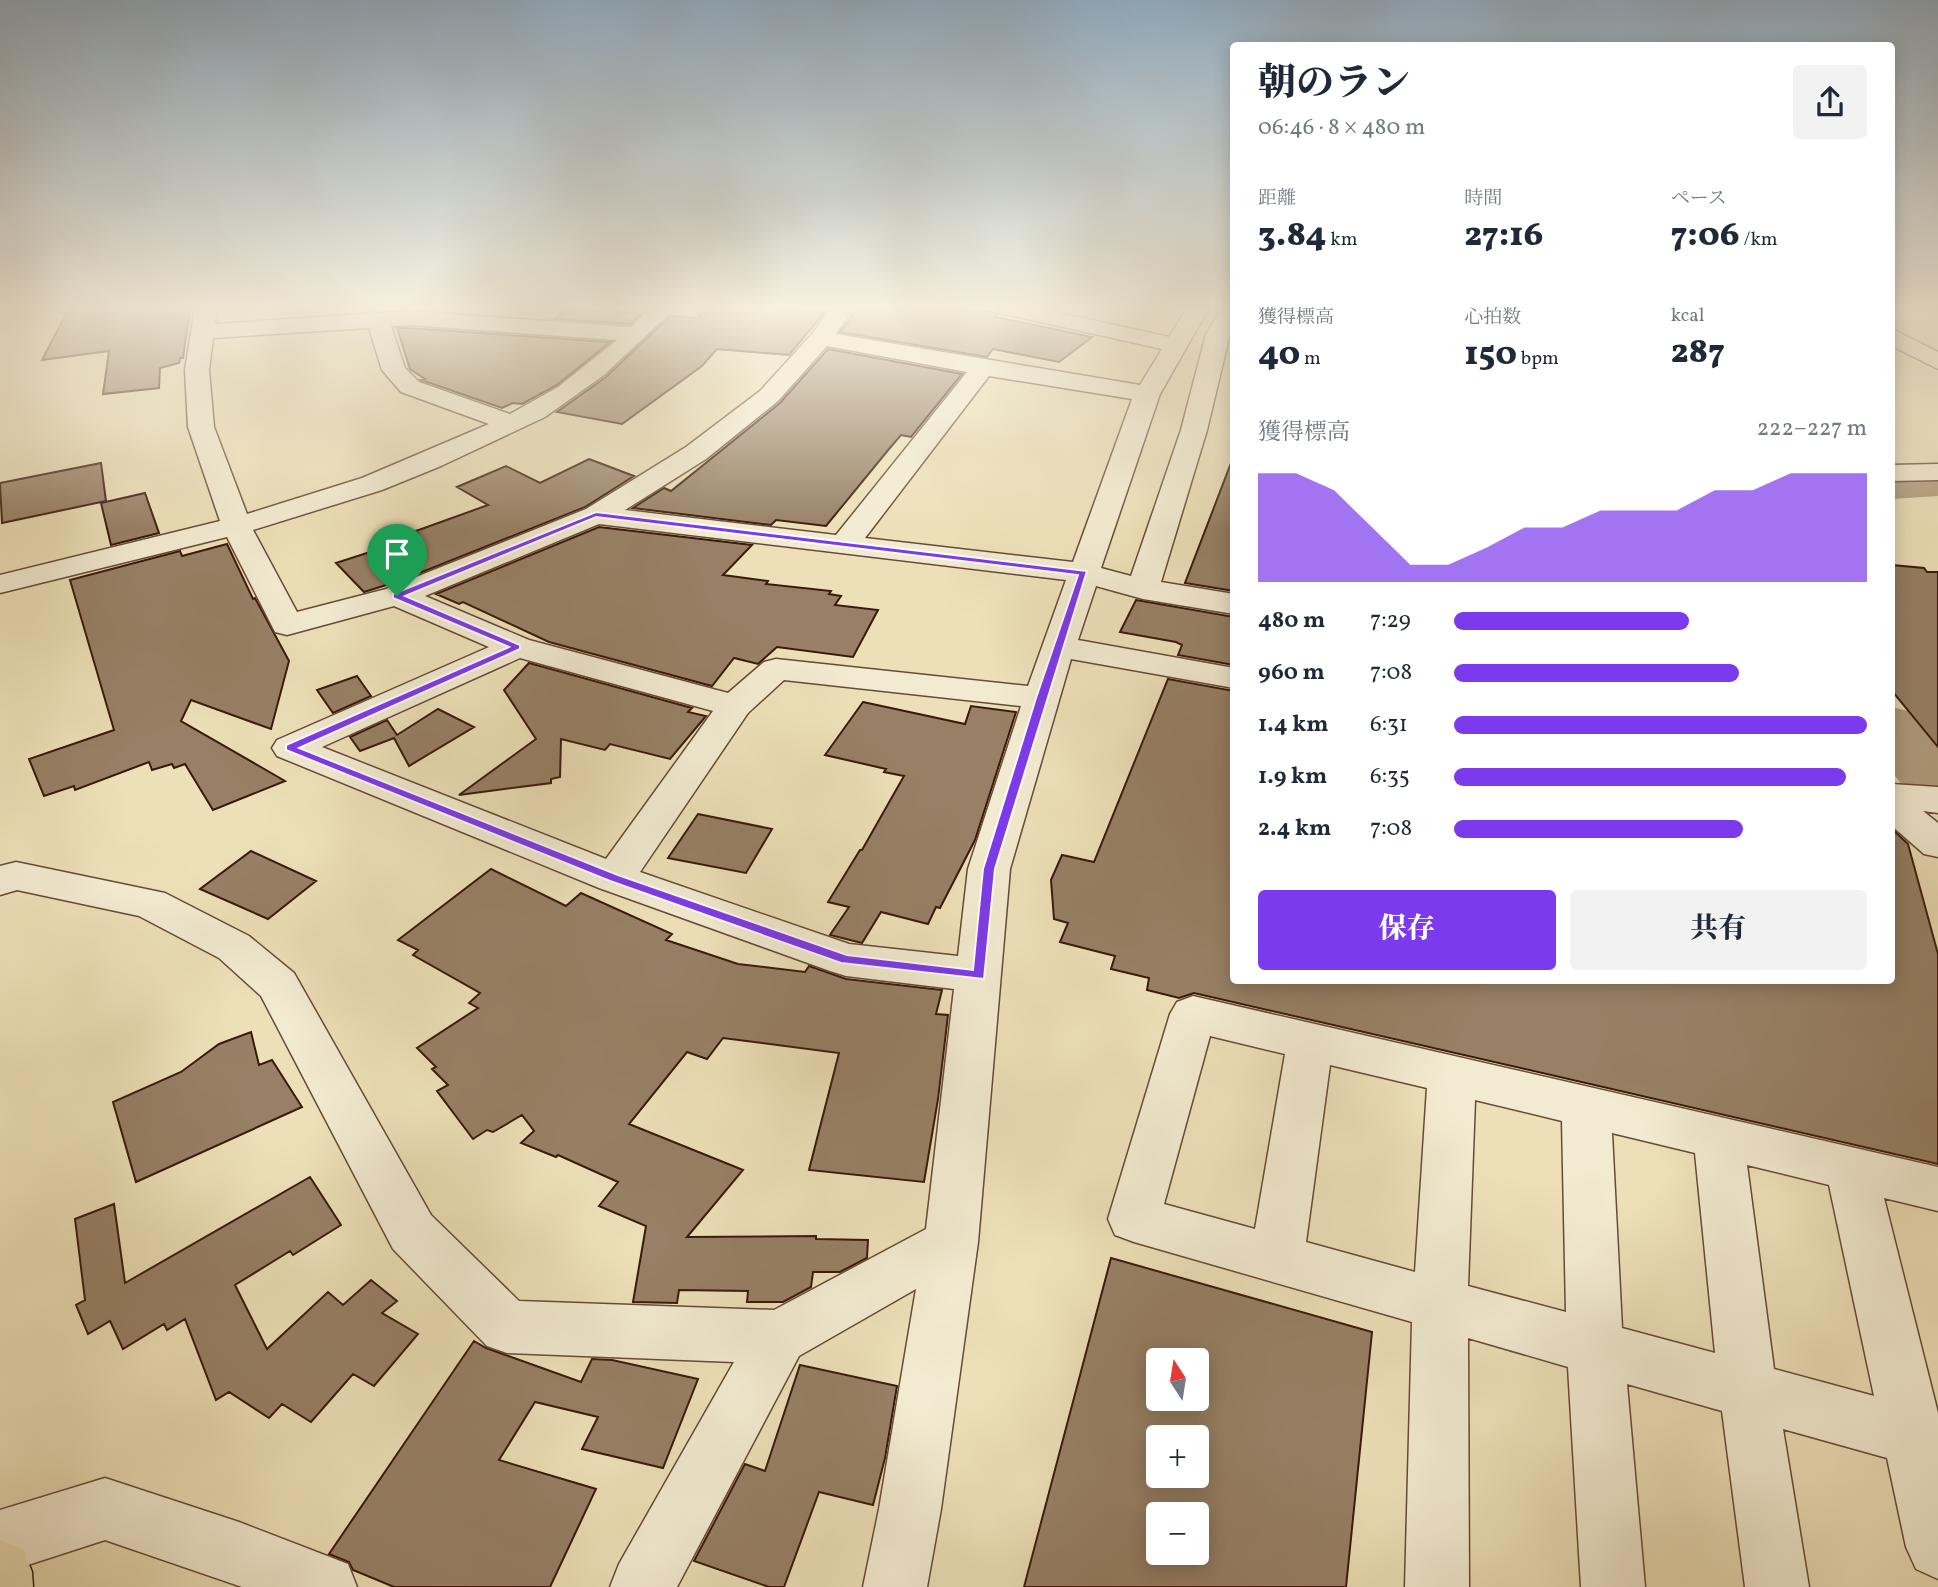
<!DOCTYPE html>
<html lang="ja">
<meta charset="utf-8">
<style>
:root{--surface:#fff;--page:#f2f2f3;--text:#1f2937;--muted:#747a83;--accent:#7c3aed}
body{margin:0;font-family:Vollkorn,"Noto Serif JP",serif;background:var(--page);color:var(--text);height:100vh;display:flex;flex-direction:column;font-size:26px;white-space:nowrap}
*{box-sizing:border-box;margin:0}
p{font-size:23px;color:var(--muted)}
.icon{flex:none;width:38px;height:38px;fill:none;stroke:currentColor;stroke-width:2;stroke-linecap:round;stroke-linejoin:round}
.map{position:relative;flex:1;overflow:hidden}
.drawer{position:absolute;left:1230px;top:42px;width:665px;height:942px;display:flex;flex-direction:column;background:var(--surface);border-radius:7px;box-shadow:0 4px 18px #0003}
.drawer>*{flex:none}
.needle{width:46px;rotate:348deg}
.buttons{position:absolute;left:1146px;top:1348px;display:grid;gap:14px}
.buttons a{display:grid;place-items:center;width:63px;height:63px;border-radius:7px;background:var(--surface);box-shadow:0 4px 18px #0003;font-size:35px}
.pin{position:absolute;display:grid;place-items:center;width:60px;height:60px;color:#fff;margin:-72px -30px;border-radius:50% 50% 50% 0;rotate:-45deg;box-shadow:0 0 7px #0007}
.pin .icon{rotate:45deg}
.round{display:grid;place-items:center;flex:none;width:74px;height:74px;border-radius:7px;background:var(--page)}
.head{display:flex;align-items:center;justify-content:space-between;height:119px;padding:0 28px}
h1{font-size:38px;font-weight:800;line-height:52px}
.figures{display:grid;grid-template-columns:repeat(3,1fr);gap:10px;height:119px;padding:7px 28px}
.figures div{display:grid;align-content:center}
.figures b{font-size:35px;font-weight:800}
.figures small{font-size:19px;font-weight:400}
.figures p{font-size:19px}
.chart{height:196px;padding:14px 28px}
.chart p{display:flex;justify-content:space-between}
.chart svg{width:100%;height:126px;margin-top:7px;fill:var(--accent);opacity:.7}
.primary-button{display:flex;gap:14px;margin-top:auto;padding:14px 28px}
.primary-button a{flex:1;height:80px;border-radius:7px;background:var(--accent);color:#fff;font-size:28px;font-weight:800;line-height:80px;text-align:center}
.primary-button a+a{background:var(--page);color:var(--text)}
ul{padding:0 28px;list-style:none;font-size:23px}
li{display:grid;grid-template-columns:112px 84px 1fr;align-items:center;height:52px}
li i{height:18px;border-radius:9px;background:var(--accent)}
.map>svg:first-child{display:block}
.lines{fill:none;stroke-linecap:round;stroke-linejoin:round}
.river{fill:#b09c7d;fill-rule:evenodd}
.building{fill:#978065;stroke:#39190b;stroke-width:2;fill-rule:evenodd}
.minor-casing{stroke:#664b36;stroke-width:3}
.major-casing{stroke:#39190b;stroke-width:3}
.minor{fill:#f3ebd1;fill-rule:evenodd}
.major{fill:#ede0b8;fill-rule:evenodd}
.route{fill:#7c3aed;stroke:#fff;stroke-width:2;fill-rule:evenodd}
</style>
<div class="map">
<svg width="1938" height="1587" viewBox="0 0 1938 1587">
<rect width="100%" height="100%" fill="#ede0b8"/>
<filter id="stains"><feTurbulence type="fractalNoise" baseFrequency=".00286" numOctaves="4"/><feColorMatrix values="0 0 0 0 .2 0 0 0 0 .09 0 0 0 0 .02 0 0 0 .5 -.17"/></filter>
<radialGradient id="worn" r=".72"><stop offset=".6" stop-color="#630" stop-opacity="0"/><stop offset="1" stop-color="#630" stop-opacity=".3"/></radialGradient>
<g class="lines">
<path class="river" d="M 1938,464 L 1938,496 L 1892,499 L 1892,467 Z
M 1892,707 L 1916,713 L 1938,738 L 1938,806 L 1913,799 L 1892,772 Z"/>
</g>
<path class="building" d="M 69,308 L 190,308 L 183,358 L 180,358 L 179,363 L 160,368 L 159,388 L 103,394 L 109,351 L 42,360 Z
M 568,308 L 641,314 L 630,324 L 555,319 Z
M 707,308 L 785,308 L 826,311 L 789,355 L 717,349 L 702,366 L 622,424 L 557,412 L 606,377 L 670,316 L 697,318 Z
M 858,308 L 960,308 L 997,313 L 995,317 L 1092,337 L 1059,362 L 993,349 L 987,357 L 840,332 Z
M 397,328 L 408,328 L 610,342 L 557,385 L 522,404 L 513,403 L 502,408 L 421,380 L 425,379 L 410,369 Z
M 828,349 L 962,374 L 911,437 L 901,435 L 889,449 L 826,526 L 776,520 L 771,525 L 633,508 L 664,488 L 671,491 L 780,403 Z
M 589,459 L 634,476 L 585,507 L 402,580 L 364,592 L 336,563 L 401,542 L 399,540 L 418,533 L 416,531 L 488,505 L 457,487 L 506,466 L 540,483 Z
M 101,463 L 106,501 L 2,523 L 0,483 Z
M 1231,463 L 1234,463 L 1234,591 L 1185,583 Z
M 145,493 L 159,533 L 111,545 L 101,503 Z
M 599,527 L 752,545 L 723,575 L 768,581 L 766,584 L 831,591 L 829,594 L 841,596 L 835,605 L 878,610 L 853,657 L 777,647 L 758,664 L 734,658 L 712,686 L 549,642 L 463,602 L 459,604 L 436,594 Z
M 227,544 L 253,599 L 255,598 L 289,661 L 271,729 L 191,700 L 181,721 L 285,781 L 213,810 L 185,764 L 174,768 L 172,764 L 152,770 L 149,762 L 75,790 L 74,786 L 44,796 L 29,759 L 114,730 L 70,580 L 180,551 L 182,556 Z
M 1892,565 L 1924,568 L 1927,572 L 1938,572 L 1938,747 L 1892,691 Z
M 1136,600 L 1234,617 L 1234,665 L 1178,655 L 1182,645 L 1176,642 L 1120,632 Z
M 529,663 L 692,708 L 688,712 L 706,716 L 670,759 L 610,744 L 605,750 L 561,739 L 560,777 L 551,779 L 551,783 L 459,795 L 536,739 L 504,690 Z
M 357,676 L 371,696 L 333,713 L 317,690 Z
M 1168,679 L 1234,691 L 1234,980 L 1892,980 L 1892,829 L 1908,844 L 1938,954 L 1938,1164 L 1194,993 L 1179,998 L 1147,990 L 1149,978 L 1111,969 L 1115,956 L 1060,942 L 1068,923 L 1054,919 L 1051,880 L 1062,855 L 1094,862 Z
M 863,702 L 965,724 L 971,706 L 1016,712 L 975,840 L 940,908 L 936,907 L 928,924 L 881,912 L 862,943 L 830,935 L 849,907 L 828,902 L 860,850 L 862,850 L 904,776 L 884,772 L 886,769 L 825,755 Z
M 438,709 L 474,727 L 409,766 L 394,738 L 360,751 L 350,737 L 387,720 L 397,735 Z
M 698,814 L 772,829 L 746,873 L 668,858 Z
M 251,851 L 316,881 L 268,919 L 200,889 Z
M 491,869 L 566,906 L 581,893 L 672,934 L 666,940 L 738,964 L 805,972 L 809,966 L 846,979 L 942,990 L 936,1014 L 948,1015 L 938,1099 L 924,1182 L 809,1170 L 839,1053 L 723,1038 L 707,1059 L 687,1052 L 629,1124 L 743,1170 L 687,1237 L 816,1236 L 816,1239 L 868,1240 L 867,1258 L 840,1272 L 813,1272 L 811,1287 L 783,1302 L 747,1302 L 748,1291 L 679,1290 L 677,1303 L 633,1302 L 646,1226 L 599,1206 L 618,1182 L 558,1155 L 556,1157 L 521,1143 L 534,1131 L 522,1115 L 493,1132 L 487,1130 L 473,1139 L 437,1091 L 448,1085 L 432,1069 L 436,1067 L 417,1048 L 478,1008 L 469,1003 L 480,993 L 413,955 L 418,950 L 398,940 Z
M 251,1032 L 259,1065 L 272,1060 L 302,1107 L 136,1182 L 113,1102 L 181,1072 L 219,1044 Z
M 310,1177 L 341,1225 L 293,1255 L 290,1251 L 235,1285 L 267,1349 L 328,1292 L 343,1305 L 371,1280 L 397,1301 L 382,1313 L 418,1334 L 374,1386 L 353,1374 L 311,1422 L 282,1404 L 269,1418 L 229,1392 L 216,1400 L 185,1319 L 167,1330 L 164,1324 L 123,1349 L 110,1321 L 88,1334 L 76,1305 L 85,1300 L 75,1219 L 114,1204 L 125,1283 Z
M 1111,1258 L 1372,1332 L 1346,1587 L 1024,1587 ZM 1158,1360 L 1197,1360 L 1197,1398 L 1158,1398 ZM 1158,1437 L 1197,1437 L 1197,1475 L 1158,1475 ZM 1158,1514 L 1197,1514 L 1197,1552 L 1158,1552 Z
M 474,1341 L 486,1348 L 581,1382 L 592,1359 L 612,1360 L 698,1379 L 663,1468 L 582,1449 L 598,1417 L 535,1402 L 499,1460 L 596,1489 L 550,1587 L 394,1587 L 353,1570 L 349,1562 L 329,1554 Z
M 800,1365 L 897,1386 L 885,1458 L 873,1505 L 819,1492 L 784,1587 L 769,1587 L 694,1561 L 745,1464 L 765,1471 Z"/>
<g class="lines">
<g class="minor-casing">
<path id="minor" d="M 195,308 L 217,308 L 215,324 L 408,311 L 631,327 L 651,308 L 675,308 L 604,375 L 545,417 L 441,466 L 382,490 L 253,530 L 297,612 L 386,589 L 586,509 L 686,447 L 760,391 L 813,333 L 831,308 L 853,308 L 836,334 L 1140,385 L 1162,349 L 1000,313 L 997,308 L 1038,308 L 1169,337 L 1187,308 L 1209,308 L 1160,394 L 1101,568 L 1131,576 L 1181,430 L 1206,334 L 1222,308 L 1234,308 L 1234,327 L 1230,334 L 1207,430 L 1161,582 L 1234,594 L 1234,614 L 1143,599 L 1096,586 L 1078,640 L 1234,668 L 1234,688 L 1071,659 L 1010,869 L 978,1242 L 941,1509 L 927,1587 L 863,1587 L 879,1509 L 916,1289 L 799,1356 L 677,1587 L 610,1587 L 619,1564 L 734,1362 L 507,1353 L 487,1346 L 393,1249 L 261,996 L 219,958 L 139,916 L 17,890 L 0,895 L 0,866 L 16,862 L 165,893 L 249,936 L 294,973 L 431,1215 L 519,1301 L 774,1310 L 926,1229 L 954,989 L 846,976 L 830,971 L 599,888 L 277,756 L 272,748 L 277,740 L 489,647 L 394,606 L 287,635 L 275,632 L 227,537 L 0,593 L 0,575 L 220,521 L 188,427 L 185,370 ZM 408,325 L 617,340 L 558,387 L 510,414 L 419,382 L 405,368 L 391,326 ZM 369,328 L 382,370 L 401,392 L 489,424 L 362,478 L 247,514 L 214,427 L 209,370 L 213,338 ZM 827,346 L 967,372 L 836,535 L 625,510 L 706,459 L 778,401 ZM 989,376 L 1132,399 L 1073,562 L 865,538 ZM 599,524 L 1066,580 L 1028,686 L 776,659 L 764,662 L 728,693 L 529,640 L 425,596 ZM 520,658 L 713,711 L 606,859 L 322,747 ZM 784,680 L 1021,706 L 968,869 L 958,956 L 849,944 L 640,872 L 748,713 Z
M 1892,329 L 1938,352 L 1938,369 L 1892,346 Z
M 1938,464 L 1938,480 L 1892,481 L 1892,465 Z
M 1892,784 L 1938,787 L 1938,813 L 1923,811 L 1938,823 L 1938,857 L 1924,854 L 1892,826 Z
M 1193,996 L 1938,1167 L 1938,1211 L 1884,1198 L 1938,1413 L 1938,1579 L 1916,1569 L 1906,1547 L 1887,1458 L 1783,1429 L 1809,1587 L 1745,1587 L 1722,1411 L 1627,1384 L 1645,1587 L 1581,1587 L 1568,1367 L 1468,1338 L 1469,1587 L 1405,1587 L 1412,1322 L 1134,1242 L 1115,1235 L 1108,1219 L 1170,1014 L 1177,1002 ZM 1210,1036 L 1285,1054 L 1255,1229 L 1164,1204 ZM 1330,1065 L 1427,1088 L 1415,1272 L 1306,1242 ZM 1475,1100 L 1562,1121 L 1566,1312 L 1468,1286 ZM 1612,1133 L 1695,1153 L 1715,1353 L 1622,1328 ZM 1747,1165 L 1829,1185 L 1874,1396 L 1774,1369 Z
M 105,1478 L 239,1522 L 348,1564 L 357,1587 L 242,1587 L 105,1540 L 0,1574 L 0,1510 Z"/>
</g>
<g class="major-casing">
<path id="major" d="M 0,1540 L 23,1549 L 32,1572 L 33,1587 L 0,1587 Z"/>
</g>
<use href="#minor" class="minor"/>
<use href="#major" class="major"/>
</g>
<linearGradient id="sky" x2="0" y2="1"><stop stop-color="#91aabd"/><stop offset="0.58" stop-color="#f7f1df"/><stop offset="1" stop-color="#f7f1df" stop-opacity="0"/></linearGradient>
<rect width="1938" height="530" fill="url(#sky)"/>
<path class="route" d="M 596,512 L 1087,571 L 995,869 L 984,979 L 841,963 L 610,881 L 286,750 L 286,745 L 509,647 L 393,598 L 393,594 ZM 596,517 L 1078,575 L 1036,698 L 983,869 L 973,970 L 847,955 L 618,875 L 299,748 L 520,649 L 520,645 L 405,596 Z"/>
<rect width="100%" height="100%" filter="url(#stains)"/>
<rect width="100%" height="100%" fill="url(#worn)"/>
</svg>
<div class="buttons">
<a><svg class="needle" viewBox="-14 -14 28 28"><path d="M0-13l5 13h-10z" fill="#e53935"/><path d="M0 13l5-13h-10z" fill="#747a83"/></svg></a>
<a>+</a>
<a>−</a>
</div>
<div class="pin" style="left:397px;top:596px;background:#1e9e55"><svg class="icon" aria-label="arrive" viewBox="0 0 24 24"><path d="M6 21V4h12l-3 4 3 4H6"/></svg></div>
<section class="drawer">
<div class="head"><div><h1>朝のラン</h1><p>06:46 · 8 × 480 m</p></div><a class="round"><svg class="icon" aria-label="share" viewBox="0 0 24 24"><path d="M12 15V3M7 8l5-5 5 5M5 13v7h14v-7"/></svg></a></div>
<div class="figures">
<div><p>距離</p><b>3.84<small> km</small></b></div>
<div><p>時間</p><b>27:16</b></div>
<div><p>ペース</p><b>7:06<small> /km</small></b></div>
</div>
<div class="figures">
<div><p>獲得標高</p><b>40<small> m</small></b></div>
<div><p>心拍数</p><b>150<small> bpm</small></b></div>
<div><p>kcal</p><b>287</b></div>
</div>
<div class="chart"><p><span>獲得標高</span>222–227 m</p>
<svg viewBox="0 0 160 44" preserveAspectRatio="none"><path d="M0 44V6L10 6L20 12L30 25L40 38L50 38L60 32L70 25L80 25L90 19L100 19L110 19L120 12L130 12L140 6L150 6L160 6V44z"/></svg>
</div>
<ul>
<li><b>480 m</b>7:29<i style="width:57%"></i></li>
<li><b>960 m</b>7:08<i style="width:69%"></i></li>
<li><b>1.4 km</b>6:31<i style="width:100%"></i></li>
<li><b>1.9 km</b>6:35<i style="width:95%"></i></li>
<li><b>2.4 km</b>7:08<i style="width:70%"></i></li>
</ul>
<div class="primary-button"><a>保存</a><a>共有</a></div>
</section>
</div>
